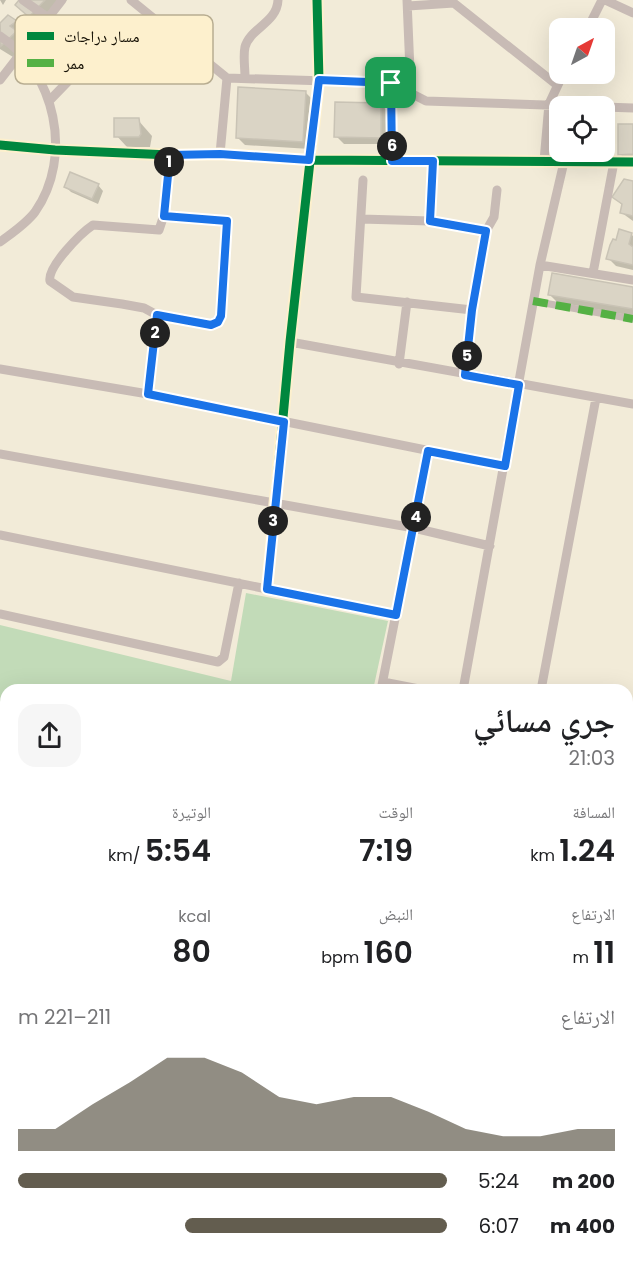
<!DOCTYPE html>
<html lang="ar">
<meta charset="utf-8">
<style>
:root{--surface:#fff;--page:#f6f6f6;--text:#202124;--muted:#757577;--accent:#635d4f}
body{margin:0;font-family:Poppins,"Noto Naskh Arabic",sans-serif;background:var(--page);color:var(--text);direction:rtl;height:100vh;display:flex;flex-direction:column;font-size:22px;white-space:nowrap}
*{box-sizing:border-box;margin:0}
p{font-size:20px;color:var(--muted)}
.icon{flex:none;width:33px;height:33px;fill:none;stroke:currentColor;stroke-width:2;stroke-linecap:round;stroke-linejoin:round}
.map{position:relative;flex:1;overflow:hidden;direction:ltr}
.sheet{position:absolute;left:0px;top:684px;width:633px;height:578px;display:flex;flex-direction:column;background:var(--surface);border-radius:18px 18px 0 0;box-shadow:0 6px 24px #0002;direction:rtl}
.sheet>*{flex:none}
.needle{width:39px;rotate:40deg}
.controls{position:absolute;left:549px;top:18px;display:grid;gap:12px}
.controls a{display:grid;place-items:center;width:66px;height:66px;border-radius:12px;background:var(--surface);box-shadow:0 6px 24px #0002;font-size:30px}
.pin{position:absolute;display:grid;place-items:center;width:51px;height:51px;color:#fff;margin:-26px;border-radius:12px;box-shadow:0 3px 9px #0006}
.km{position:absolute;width:30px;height:30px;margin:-15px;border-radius:50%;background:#222;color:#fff;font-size:16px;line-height:30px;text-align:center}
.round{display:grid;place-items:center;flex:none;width:63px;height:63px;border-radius:18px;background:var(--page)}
.head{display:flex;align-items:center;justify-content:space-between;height:102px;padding:0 18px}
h1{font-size:33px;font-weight:600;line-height:45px}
.stats{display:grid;grid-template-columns:repeat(3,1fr);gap:9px;height:102px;padding:6px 18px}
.stats div{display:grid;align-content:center}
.stats b{font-size:30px;font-weight:600}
.stats small{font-size:16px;font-weight:400}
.stats p{font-size:16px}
.chart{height:168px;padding:12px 18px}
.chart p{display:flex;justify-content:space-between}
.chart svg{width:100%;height:108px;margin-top:6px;fill:var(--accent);opacity:.7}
ul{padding:0 18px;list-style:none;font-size:20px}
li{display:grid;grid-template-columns:96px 72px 1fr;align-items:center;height:45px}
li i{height:15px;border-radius:8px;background:var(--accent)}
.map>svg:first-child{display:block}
.green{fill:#c2dbb8}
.shadow{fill:#0003}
.building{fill:#dad4c5;stroke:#c9c3b5;stroke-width:1.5}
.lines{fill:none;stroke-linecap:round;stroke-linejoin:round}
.pedestrian{stroke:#c8bbb5;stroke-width:7}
.minor{stroke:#c8bbb5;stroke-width:9}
.tertiary{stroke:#c8bbb5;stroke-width:10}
.quiet{stroke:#55b144;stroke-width:8;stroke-dasharray:15 8;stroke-linecap:butt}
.cycleway-casing{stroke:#fdf0cd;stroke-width:13}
.cycleway{stroke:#00873e;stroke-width:9}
.route-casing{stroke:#fff;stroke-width:12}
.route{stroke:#1a73e8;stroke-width:8}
.key{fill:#fdf0cd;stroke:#b8ad91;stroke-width:1.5}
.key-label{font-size:16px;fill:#161105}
</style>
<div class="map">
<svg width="633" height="1261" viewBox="0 0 633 1261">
<rect width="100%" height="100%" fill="#f2ebd8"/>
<path class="green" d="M 246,593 L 388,621 L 373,690 L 6,690 L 6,812 L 0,784 L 0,625 L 231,681 Z"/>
<path class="shadow" d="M 0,0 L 6,0 L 3,5 Z
M 21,0 L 67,0 L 41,28 L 28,16 Z
M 9,17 L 27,33 L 21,38 L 27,43 L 13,57 L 0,49 L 0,23 L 2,26 Z
M 305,92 L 313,100 L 310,149 L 245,145 L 238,138 Z
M 381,104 L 388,112 L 388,144 L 344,144 L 336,136 Z
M 116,120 L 138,120 L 152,136 L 150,147 L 127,147 L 114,133 Z
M 633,126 L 633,165 L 631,165 L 620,154 Z
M 633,183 L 633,221 L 622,213 L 623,206 L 614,197 Z
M 98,185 L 103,191 L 98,204 L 71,192 L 65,186 Z
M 631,234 L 633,236 L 633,270 L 616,266 L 608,258 Z
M 633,289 L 633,316 L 557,302 L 550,295 Z
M 104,1256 L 193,1256 L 195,1261 L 106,1261 Z"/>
<path class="building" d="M 19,0 L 45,0 L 29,17 L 15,5 Z
M 8,15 L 17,21 L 10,26 L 17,31 L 1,46 L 0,23 Z
M 238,87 L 306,91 L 303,142 L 236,138 Z
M 335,102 L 381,103 L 381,138 L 334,137 Z
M 114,118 L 139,118 L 141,134 L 139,137 L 114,137 Z
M 618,124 L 633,124 L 633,154 L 618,155 Z
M 70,172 L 99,184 L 92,199 L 64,187 Z
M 624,179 L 633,181 L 633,216 L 620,213 L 622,204 L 612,197 Z
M 619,229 L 632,233 L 629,244 L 633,247 L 633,265 L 606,259 L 610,245 L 613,239 L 616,240 Z
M 552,273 L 633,287 L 633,309 L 548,295 Z
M 104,1256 L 188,1256 L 190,1261 L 105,1261 Z"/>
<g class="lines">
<path class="pedestrian" d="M 533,301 L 633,319"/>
<path class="minor" d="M 23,0 L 47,17
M 131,0 L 227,78 L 391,83 L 426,101 L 633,108
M 407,0 L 411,94
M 450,0 L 557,85
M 605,0 L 633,13
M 408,6 L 454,3
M 588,28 L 602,0
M 0,36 C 55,72 74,156 35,212 C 26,224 12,233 0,242
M 245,77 C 245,68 243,56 245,47 C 250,28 277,23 278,0
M 0,80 L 62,0
M 391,83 L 392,161
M 49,101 L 82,67 L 209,64
M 0,145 L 55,150 L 170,155 L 220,154 L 309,160 L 633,162
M 220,154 L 227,78
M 544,161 L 549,104 L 563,74
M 363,180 L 356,297 L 472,310
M 164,215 L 227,221 L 221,316 L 218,322 L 211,325 L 157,315 L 144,308 L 122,304 L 73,297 L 50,281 C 47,267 81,233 93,225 L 159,230 L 164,215 L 170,155
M 361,219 L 430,221 L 486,231
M 430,221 L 433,161
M 540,265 L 633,280
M 593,273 L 614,162
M 290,342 L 633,404
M 399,364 L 407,302
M 0,369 L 148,394 L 505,466
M 465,375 L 472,310 L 486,231 L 494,217 L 497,190
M 148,394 L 157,315
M 0,454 L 414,528 L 490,546
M 0,535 L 396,615
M 267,589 L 290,342 L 319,80 L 317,0
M 0,614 L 218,662 L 224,657 L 239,583
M 383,682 L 424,690
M 381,690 L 428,451
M 463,690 L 540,265 L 564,162
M 541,690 L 596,398
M 627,726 L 633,728
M 633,829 L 631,883 L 633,965
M 0,837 L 6,866
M 0,931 L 6,960
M 75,1256 L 76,1261
M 87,1256 L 89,1261
M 332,1256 L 333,1261
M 436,1261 L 436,1256"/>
<path class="tertiary" d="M 0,977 L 6,977
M 0,994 L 6,994
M 627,1020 L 633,1023"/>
<path class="quiet" d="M 533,301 L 633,319"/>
<g class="cycleway-casing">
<path id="cycleway" d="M 0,145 L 55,150 L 170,155 L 220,154 L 309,160 L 633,162
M 267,589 L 290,342 L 319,80 L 317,0"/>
</g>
<use href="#cycleway" class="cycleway"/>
</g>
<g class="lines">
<g class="route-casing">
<path id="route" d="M 319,80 L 391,83 L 392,161 L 433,161 L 430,221 L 486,231 L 472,310 L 465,375 L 519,385 L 505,466 L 428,451 L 396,615 L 267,589 L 284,422 L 148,394 L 157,315 L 211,325 L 218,322 L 221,316 L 227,221 L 164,216 L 170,155 L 220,154 L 309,160 Z"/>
</g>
<use href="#route" class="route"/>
</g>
<rect x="15" y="15" width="198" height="69" rx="9" class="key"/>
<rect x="27" y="32" width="27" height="8" fill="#00873e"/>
<rect x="27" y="59" width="27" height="8" fill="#55b144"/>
<g class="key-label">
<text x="64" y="42">مسار دراجات</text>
<text x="64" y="69">ممر</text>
</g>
</svg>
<div class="controls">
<a><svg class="needle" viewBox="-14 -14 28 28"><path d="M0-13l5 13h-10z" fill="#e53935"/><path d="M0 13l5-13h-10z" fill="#757577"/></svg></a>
<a><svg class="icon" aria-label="locate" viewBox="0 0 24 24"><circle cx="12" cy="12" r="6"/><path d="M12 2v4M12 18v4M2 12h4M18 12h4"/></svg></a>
</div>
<div class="pin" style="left:391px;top:83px;background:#1e9e55"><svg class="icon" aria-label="arrive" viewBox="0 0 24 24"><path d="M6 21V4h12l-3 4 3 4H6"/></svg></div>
<b class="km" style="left:169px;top:162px">1</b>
<b class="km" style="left:155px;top:333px">2</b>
<b class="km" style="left:273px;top:521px">3</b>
<b class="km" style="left:416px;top:517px">4</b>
<b class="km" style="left:467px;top:356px">5</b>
<b class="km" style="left:392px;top:146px">6</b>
<section class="sheet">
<div class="head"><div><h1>جري مسائي</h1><p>21:03</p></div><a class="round"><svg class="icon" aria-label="share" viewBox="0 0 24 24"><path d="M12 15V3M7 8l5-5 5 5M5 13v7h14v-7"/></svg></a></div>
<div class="stats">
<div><p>المسافة</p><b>1.24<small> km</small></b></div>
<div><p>الوقت</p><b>7:19</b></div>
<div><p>الوتيرة</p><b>5:54<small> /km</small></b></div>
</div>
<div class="stats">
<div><p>الارتفاع</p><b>11<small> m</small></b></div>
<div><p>النبض</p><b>160<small> bpm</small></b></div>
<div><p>kcal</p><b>80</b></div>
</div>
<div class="chart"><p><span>الارتفاع</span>211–221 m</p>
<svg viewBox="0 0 160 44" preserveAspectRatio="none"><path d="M0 44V35L10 35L20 25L30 16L40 6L50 6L60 12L70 22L80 25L90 22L100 22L110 28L120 35L130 38L140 38L150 35L160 35V44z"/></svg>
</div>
<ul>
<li><b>200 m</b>5:24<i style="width:100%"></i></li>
<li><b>400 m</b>6:07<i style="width:61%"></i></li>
</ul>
</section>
</div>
